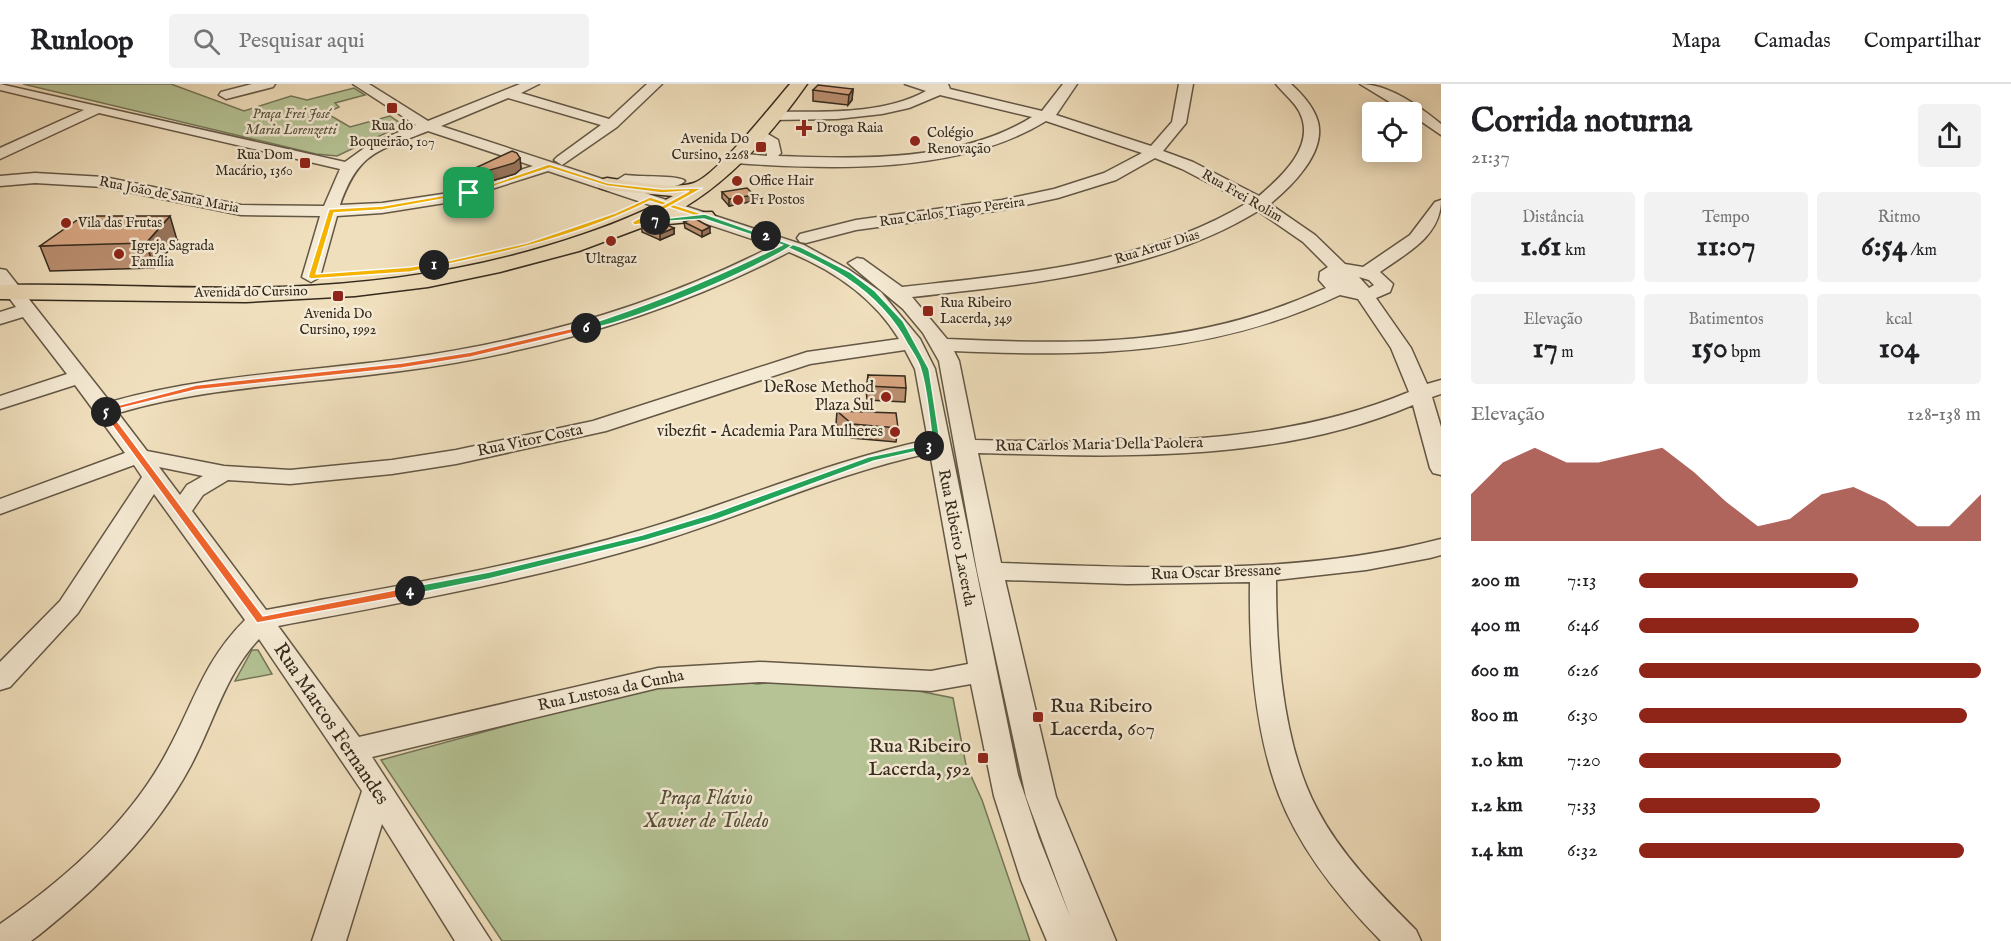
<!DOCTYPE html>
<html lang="pt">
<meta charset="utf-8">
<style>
:root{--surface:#fff;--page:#f2f2f2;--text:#202124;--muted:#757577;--line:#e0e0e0;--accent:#8f2418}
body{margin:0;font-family:"IM FELL English",serif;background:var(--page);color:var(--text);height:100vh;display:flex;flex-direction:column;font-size:22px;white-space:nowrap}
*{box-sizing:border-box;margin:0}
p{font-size:20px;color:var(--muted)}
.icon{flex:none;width:33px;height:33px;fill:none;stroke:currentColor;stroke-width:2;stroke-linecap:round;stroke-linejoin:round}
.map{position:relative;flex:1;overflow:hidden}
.sheet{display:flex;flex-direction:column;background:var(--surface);width:570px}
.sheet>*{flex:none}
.buttons{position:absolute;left:1362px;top:18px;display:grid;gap:12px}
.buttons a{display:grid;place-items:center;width:60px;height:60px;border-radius:6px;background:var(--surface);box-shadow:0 3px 15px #0003;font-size:30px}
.pin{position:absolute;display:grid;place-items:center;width:51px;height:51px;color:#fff;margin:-26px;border-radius:12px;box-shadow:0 3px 9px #0006}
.km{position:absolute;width:30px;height:30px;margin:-15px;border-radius:50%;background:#222;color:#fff;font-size:16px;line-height:30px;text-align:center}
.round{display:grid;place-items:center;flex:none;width:63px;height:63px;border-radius:6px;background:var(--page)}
.summary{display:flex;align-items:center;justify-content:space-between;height:102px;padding:0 30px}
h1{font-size:33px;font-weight:700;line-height:45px}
.metrics{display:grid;grid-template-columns:repeat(3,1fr);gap:9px;height:102px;padding:6px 30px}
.metrics div{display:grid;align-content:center;border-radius:6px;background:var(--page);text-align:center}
.metrics b{font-size:30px;font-weight:700}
.metrics small{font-size:16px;font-weight:400}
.metrics p{font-size:16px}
.chart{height:168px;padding:12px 30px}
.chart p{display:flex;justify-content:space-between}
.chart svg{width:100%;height:108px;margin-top:6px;fill:var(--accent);opacity:.7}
ul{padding:0 30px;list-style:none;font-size:20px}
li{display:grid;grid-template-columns:96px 72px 1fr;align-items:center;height:45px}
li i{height:15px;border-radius:8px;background:var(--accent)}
header{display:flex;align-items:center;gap:36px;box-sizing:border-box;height:84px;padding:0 30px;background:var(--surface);border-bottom:2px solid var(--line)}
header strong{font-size:28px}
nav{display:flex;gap:33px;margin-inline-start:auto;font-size:21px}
.search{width:420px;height:54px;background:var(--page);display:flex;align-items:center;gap:15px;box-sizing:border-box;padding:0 21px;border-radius:6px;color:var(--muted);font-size:22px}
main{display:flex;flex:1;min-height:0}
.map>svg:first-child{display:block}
.green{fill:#b5c395;stroke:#747659;stroke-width:1.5}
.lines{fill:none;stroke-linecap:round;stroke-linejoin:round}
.minor-casing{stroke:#635745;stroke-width:3}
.major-casing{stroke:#342a1d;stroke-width:3}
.minor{fill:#f5ead4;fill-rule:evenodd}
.major{fill:#f0dfbd;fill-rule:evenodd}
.wall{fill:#ba8f70;stroke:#342a1d;stroke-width:1.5}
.shaded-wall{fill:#97745b;stroke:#342a1d;stroke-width:1.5}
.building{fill:#d8a682;stroke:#342a1d;stroke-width:1.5}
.split-1{fill:#f5b400;stroke:#fff;stroke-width:1.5}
.split-2{fill:#f5b400;stroke:#fff;stroke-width:1.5}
.split-3{fill:#22a559;stroke:#fff;stroke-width:1.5}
.split-4{fill:#22a559;stroke:#fff;stroke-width:1.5}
.split-5{fill:#f0652b;stroke:#fff;stroke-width:1.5}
.split-6{fill:#f0652b;stroke:#fff;stroke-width:1.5}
.split-7{fill:#22a559;stroke:#fff;stroke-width:1.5}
.split-8{fill:#f5b400;stroke:#fff;stroke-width:1.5}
.poi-dot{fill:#8f2418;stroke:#f5ead4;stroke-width:2}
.labels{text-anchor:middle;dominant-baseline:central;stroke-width:5;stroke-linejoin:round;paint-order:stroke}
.far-park-label{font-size:14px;font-style:italic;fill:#54503b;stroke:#f5ead4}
.far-poi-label{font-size:14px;fill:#342a1d;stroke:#f5ead4;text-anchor:start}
.far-street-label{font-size:14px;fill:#342a1d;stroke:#f5ead4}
.poi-label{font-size:16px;fill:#342a1d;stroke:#f5ead4;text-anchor:end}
.street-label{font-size:16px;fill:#342a1d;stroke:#f5ead4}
.near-poi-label{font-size:20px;fill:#342a1d;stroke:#f5ead4;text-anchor:start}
.near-street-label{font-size:20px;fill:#342a1d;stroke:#f5ead4}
.near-park-label{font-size:20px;font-style:italic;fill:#54503b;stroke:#f5ead4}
</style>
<header>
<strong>Runloop</strong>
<div class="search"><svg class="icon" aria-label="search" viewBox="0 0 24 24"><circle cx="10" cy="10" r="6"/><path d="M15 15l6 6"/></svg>Pesquisar aqui</div>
<nav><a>Mapa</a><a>Camadas</a><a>Compartilhar</a></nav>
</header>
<main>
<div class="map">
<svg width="1441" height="857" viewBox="0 0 1441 857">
<rect width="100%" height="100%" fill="#f0dfbd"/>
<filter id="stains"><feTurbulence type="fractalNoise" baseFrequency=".00333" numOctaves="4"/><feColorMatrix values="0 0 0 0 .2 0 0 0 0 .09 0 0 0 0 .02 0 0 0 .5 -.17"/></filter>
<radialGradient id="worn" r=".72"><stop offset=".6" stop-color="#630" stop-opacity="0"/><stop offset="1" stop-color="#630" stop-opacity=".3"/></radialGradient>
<path class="green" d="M 23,0 L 171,0 L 244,27 L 291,12 L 307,16 L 354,4 L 365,11 L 335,19 L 339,23 L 326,29 L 350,43 L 390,32 L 403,41 L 337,72 L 316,70 Z
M 252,566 L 258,566 L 272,590 L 235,597 Z
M 720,594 L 757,600 L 802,595 L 874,598 L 953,614 L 966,681 L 982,716 L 1030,857 L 502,857 L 381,676 L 670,597 Z"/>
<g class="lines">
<g class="minor-casing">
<path id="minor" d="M 0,0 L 345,78 L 370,60 L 416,41 L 353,0 L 369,0 L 428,37 L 520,0 L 539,0 L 521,9 L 609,35 L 647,0 L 662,0 L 617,43 L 562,81 L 554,76 L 557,73 L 601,41 L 508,14 L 441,42 L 804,161 L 848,185 L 881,208 L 920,255 L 935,285 L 1018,691 L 1039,754 L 1071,835 L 1026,713 L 977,487 L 939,277 L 923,249 L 903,225 L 848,179 L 857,174 L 863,175 L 902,203 C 1019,190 1144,181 1247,119 L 1182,85 L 1155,74 L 1116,96 L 1058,114 L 1002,126 L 856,146 L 806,159 L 800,158 L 797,154 L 800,150 L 856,136 L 1002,116 L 1054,105 L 1104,89 L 1142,69 L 1046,37 C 960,90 833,86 735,79 L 727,74 L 735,69 L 767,72 L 766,61 L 751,48 L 758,44 L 778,56 L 781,69 L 778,72 C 861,75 959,78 1032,33 L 940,11 L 909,24 L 882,30 L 837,35 L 771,36 L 764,32 L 771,28 C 821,27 880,32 926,7 L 905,0 L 948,0 L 950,5 L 1042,27 L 1063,0 L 1077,0 L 1056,31 L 1151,62 L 1172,38 L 1179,0 L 1193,0 L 1186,39 L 1163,67 L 1193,78 L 1259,112 C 1281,93 1316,62 1300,29 C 1295,18 1284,10 1276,0 L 1291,0 C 1302,10 1314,23 1318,38 C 1326,69 1291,103 1270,120 L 1315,151 L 1345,180 L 1363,183 L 1410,151 L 1435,118 L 1441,116 C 1441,152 1407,169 1380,188 L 1393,200 L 1390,208 L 1376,214 L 1411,264 L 1427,300 L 1441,296 L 1441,310 L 1432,313 L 1441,343 L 1441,391 L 1433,389 L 1430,384 L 1413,321 C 1277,379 1123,373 978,369 L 1001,479 C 1146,484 1299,492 1441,455 L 1441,471 L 1430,474 L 1366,486 L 1276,496 C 1276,567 1283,661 1317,725 C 1341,771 1380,810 1416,846 L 1421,857 L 1381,857 C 1340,815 1300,766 1279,711 C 1254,645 1249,567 1250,498 L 1127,500 L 1005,496 L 1056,713 L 1116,857 L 1047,857 L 1021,796 L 994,712 L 971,600 L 931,607 L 760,598 L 658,604 L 372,673 L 491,857 L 455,857 L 382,740 L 346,857 L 312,857 L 362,707 L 259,555 C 224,592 214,639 190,683 C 154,750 98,804 39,851 L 31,857 L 0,857 L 0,840 C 64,796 130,738 167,668 C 194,619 203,578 245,536 L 154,410 L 78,529 L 10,603 L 0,606 L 0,578 L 60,517 L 142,393 L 134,381 L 0,430 L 0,415 L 125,369 L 75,301 L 0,325 L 0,312 L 67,290 L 23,233 L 0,240 L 0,228 L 16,223 L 0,202 L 0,185 L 6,186 L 110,318 C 206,291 303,288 401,275 C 531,257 656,222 773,162 L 548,87 L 451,118 L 382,129 L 337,132 L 320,193 L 311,198 L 302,193 L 320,132 L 241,131 L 104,103 L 35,99 L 0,102 L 0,92 L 35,89 L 104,93 L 241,121 L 324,122 L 340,85 L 99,29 L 0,75 L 0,64 L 84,26 L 0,6 ZM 428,47 L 533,82 L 449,109 L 382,119 L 340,121 C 359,67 378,67 428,47 ZM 1258,127 L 1303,158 L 1328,183 L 1320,188 L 1319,196 L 1326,204 C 1198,263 1084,261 947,255 L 912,213 C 1029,200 1156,189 1258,127 ZM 789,168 C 833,186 874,214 899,255 L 807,268 L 593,337 L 456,366 L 392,376 L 290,386 L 224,382 L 147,367 L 118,329 C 211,302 306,300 401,287 C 537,269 667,231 789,168 ZM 1359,193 L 1369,196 L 1374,201 L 1369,204 ZM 1340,211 L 1358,215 L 1391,264 L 1409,308 C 1272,365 1121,359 975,356 L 959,277 L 954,267 C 1092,273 1212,271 1340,211 ZM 905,266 L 915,285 L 928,356 C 828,377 735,419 638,447 C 517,483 390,503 266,526 L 192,427 L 203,411 L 228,396 L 290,400 L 392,390 L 456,380 L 606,347 L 810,280 ZM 930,369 L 968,580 L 931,587 L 760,578 L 658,584 L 359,653 L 278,542 C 404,518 531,496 654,459 C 747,431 835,389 930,369 ZM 159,383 L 203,392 L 187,401 L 180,411 Z
M 252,0 L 275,0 L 273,3 L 226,15 L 219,11 L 221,8 Z
M 1360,0 C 1389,0 1419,22 1441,40 L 1441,51 L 1412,31 L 1412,28 L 1406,28 Z
M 625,91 C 637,93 680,91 685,97 C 675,108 633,103 619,99 L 617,96 Z"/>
</g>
<g class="major-casing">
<path id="major" d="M 790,0 L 807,0 C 772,50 728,100 674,129 L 712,128 L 715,132 L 712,136 L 646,142 L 579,167 L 500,188 L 428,203 L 355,212 L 246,218 L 0,215 L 0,201 C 94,199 188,206 282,203 C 371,200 461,188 547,162 C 590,149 633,134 673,112 L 607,106 L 600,104 L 597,100 L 600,96 L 607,94 C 629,97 674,106 694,99 C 717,91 772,21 790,0 Z"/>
</g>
<use href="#minor" class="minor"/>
<use href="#major" class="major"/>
</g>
<path class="wall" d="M 853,5 L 852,16 L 848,21 L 813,17 L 813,6 Z
M 520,74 L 521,85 L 515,90 L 481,100 L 475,96 L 473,85 Z
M 722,108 L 754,111 L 754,117 L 729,122 L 722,114 Z
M 684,138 L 710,149 L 702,153 L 685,144 Z
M 642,142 L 674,144 L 674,150 L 660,156 L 642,148 Z
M 177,156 L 154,184 L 50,187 L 40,162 Z
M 868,291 L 906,304 L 905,318 L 867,316 L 866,305 Z
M 837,327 L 898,344 L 896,358 L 851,354 L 836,340 Z"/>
<path class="shaded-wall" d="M 853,5 L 852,16 L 848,21 L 849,11 Z
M 520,74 L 521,85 L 515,90 L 481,100 L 480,89 Z
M 754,111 L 754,117 L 729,122 L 729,115 Z
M 170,132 L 177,156 L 154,184 L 146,159 Z
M 710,143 L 710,149 L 702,153 L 702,147 Z
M 674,144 L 674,150 L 660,156 L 660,150 Z"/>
<path class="building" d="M 818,1 L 853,5 L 849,11 L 813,6 Z
M 512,67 L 517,69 L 520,74 L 514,79 L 480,89 L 473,85 Z
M 747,104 L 754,111 L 729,115 L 722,108 Z
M 83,132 L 170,132 L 146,159 L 40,162 Z
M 694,134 L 710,143 L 702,147 L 684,138 Z
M 656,136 L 674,144 L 660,150 L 642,142 Z
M 868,291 L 905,292 L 906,304 L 868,302 Z
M 837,327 L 896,329 L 898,344 L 852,340 Z"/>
<path class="split-1" d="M 469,107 L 471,110 L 382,126 L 334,129 L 316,190 L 410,183 L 434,179 L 436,183 L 410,188 L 311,195 L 308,193 L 329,125 L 382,122 Z"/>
<path class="split-2" d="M 650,113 L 770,152 L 764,154 L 650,117 C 582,151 508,168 434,183 L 430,181 L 527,159 L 615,129 Z"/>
<path class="split-3" d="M 764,151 L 801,163 L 850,188 L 875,207 L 903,237 L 929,285 L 941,363 L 929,365 L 924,362 L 933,359 C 929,335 928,309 921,286 C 919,277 913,269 908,261 C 878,203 822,177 764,154 Z"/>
<path class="split-4" d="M 929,360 L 933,362 L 932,364 L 874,377 L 718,435 L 647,456 L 489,495 L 410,511 L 405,507 L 410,503 L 489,488 L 642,451 L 711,430 L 868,373 Z"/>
<path class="split-5" d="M 103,326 L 109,326 L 263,532 L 410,503 L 415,507 L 410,511 L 257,539 L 103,329 Z"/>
<path class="split-6" d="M 586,241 L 589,245 L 471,273 L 402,284 L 196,306 L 110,327 L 106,330 L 100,326 L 196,301 L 402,279 L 471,268 Z"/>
<path class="split-7" d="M 705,130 L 792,161 C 766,181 613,247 583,245 L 583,242 C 653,220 717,193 782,161 L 704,135 L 655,138 L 652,136 Z"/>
<path class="split-8" d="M 549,80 L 608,99 L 662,105 L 703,104 L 647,135 L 655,134 L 658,138 L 634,141 L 632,138 L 689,107 L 662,109 L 607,102 L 550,84 L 471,110 L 466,109 Z"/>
<g class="poi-dot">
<rect x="386" y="18" width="12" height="12" rx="3"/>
<path d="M801 35h6v6h6v6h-6v6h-6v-6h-6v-6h6z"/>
<circle cx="915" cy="57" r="6"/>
<rect x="755" y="57" width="12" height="12" rx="3"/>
<rect x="299" y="73" width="12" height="12" rx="3"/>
<circle cx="737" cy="97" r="6"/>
<circle cx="738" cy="116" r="6"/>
<circle cx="66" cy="139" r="6"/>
<circle cx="611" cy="157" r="6"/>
<circle cx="119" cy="170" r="6"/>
<rect x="332" y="206" width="12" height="12" rx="3"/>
<rect x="922" y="221" width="12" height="12" rx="3"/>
<circle cx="886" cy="313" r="6"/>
<circle cx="895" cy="348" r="6"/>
<rect x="1032" y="627" width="12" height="12" rx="3"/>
<rect x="977" y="668" width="12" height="12" rx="3"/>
</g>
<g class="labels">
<g class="far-park-label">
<text x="291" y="30">Praça Frei José<tspan x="291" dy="16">Maria Lorenzetti</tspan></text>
</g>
<g class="far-poi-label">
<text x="392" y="42" text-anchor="middle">Rua do<tspan x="392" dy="16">Boqueirão, 107</tspan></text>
<text x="816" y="44">Droga Raia</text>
<text x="927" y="49">Colégio<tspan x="927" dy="16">Renovação</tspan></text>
<text x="749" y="55" text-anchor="end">Avenida Do<tspan x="749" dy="16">Cursino, 2268</tspan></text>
<text x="293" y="71" text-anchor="end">Rua Dom<tspan x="293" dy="16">Macário, 1360</tspan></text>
<text x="749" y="97">Office Hair</text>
<text x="750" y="116">F1 Postos</text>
<text x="78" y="139">Vila das Frutas</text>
<text x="131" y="162">Igreja Sagrada<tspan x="131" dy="16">Família</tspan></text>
<text x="611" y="175" text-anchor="middle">Ultragaz</text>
<text x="940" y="219">Rua Ribeiro<tspan x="940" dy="16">Lacerda, 349</tspan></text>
<text x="338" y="230" text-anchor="middle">Avenida Do<tspan x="338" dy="16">Cursino, 1992</tspan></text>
</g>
<g class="far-street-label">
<text transform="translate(169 111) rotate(11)">Rua João de Santa Maria</text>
<text transform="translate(1242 112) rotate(30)">Rua Frei Rolim</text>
<text transform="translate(952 128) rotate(-8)">Rua Carlos Tiago Pereira</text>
<text transform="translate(1157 163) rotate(-17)">Rua Artur Dias</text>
<text transform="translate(251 208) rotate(-1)">Avenida do Cursino</text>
</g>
<g class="poi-label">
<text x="874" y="304">DeRose Method<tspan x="874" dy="18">Plaza Sul</tspan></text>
<text x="883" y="348">vibezfit - Academia Para Mulheres</text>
</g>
<g class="street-label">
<text transform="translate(530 357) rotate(-12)">Rua Vitor Costa</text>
<text transform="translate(1099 361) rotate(-1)">Rua Carlos Maria Della Paolera</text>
<text transform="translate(956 454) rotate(79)">Rua Ribeiro Lacerda</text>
<text transform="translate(1216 489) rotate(-2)">Rua Oscar Bressane</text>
<text transform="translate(611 607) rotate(-12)">Rua Lustosa da Cunha</text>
</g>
<g class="near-poi-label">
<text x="1050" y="622">Rua Ribeiro<tspan x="1050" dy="23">Lacerda, 607</tspan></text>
<text x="971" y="662" text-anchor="end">Rua Ribeiro<tspan x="971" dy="23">Lacerda, 592</tspan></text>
</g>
<g class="near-street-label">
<text transform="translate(331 640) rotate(56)">Rua Marcos Fernandes</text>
</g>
<g class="near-park-label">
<text x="706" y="714">Praça Flávio<tspan x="706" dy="23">Xavier de Toledo</tspan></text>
</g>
</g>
<rect width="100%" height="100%" filter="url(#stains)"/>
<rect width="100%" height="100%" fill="url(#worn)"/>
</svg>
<div class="buttons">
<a><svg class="icon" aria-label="locate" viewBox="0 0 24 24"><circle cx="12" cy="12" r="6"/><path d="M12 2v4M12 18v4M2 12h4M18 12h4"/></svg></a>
</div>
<div class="pin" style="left:469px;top:109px;background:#1e9e55"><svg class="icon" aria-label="arrive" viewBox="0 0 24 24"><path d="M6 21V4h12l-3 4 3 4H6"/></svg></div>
<b class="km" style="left:434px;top:181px">1</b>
<b class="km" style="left:766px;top:152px">2</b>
<b class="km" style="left:929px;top:362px">3</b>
<b class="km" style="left:410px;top:507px">4</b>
<b class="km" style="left:106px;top:328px">5</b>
<b class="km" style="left:586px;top:244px">6</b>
<b class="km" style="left:655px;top:136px">7</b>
</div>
<section class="sheet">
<div class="summary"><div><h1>Corrida noturna</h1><p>21:37</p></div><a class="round"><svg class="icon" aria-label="share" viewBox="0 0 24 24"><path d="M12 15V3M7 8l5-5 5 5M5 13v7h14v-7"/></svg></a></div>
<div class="metrics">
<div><p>Distância</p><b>1.61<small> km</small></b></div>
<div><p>Tempo</p><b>11:07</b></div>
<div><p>Ritmo</p><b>6:54<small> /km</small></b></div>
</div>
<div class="metrics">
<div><p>Elevação</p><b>17<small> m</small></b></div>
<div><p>Batimentos</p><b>150<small> bpm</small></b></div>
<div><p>kcal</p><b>104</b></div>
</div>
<div class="chart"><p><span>Elevação</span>128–138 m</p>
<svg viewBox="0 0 160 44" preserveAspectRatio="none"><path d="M0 44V25L10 12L20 6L30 12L40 12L50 9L60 6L70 16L80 28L90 38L100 35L110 25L120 22L130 28L140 38L150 38L160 25V44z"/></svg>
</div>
<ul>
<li><b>200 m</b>7:13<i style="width:64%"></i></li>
<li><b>400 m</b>6:46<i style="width:82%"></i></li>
<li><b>600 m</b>6:26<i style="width:100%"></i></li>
<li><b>800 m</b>6:30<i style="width:96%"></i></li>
<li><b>1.0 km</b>7:20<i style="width:59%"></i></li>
<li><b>1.2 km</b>7:33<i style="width:53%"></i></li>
<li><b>1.4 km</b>6:32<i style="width:95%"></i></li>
</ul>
</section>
</main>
